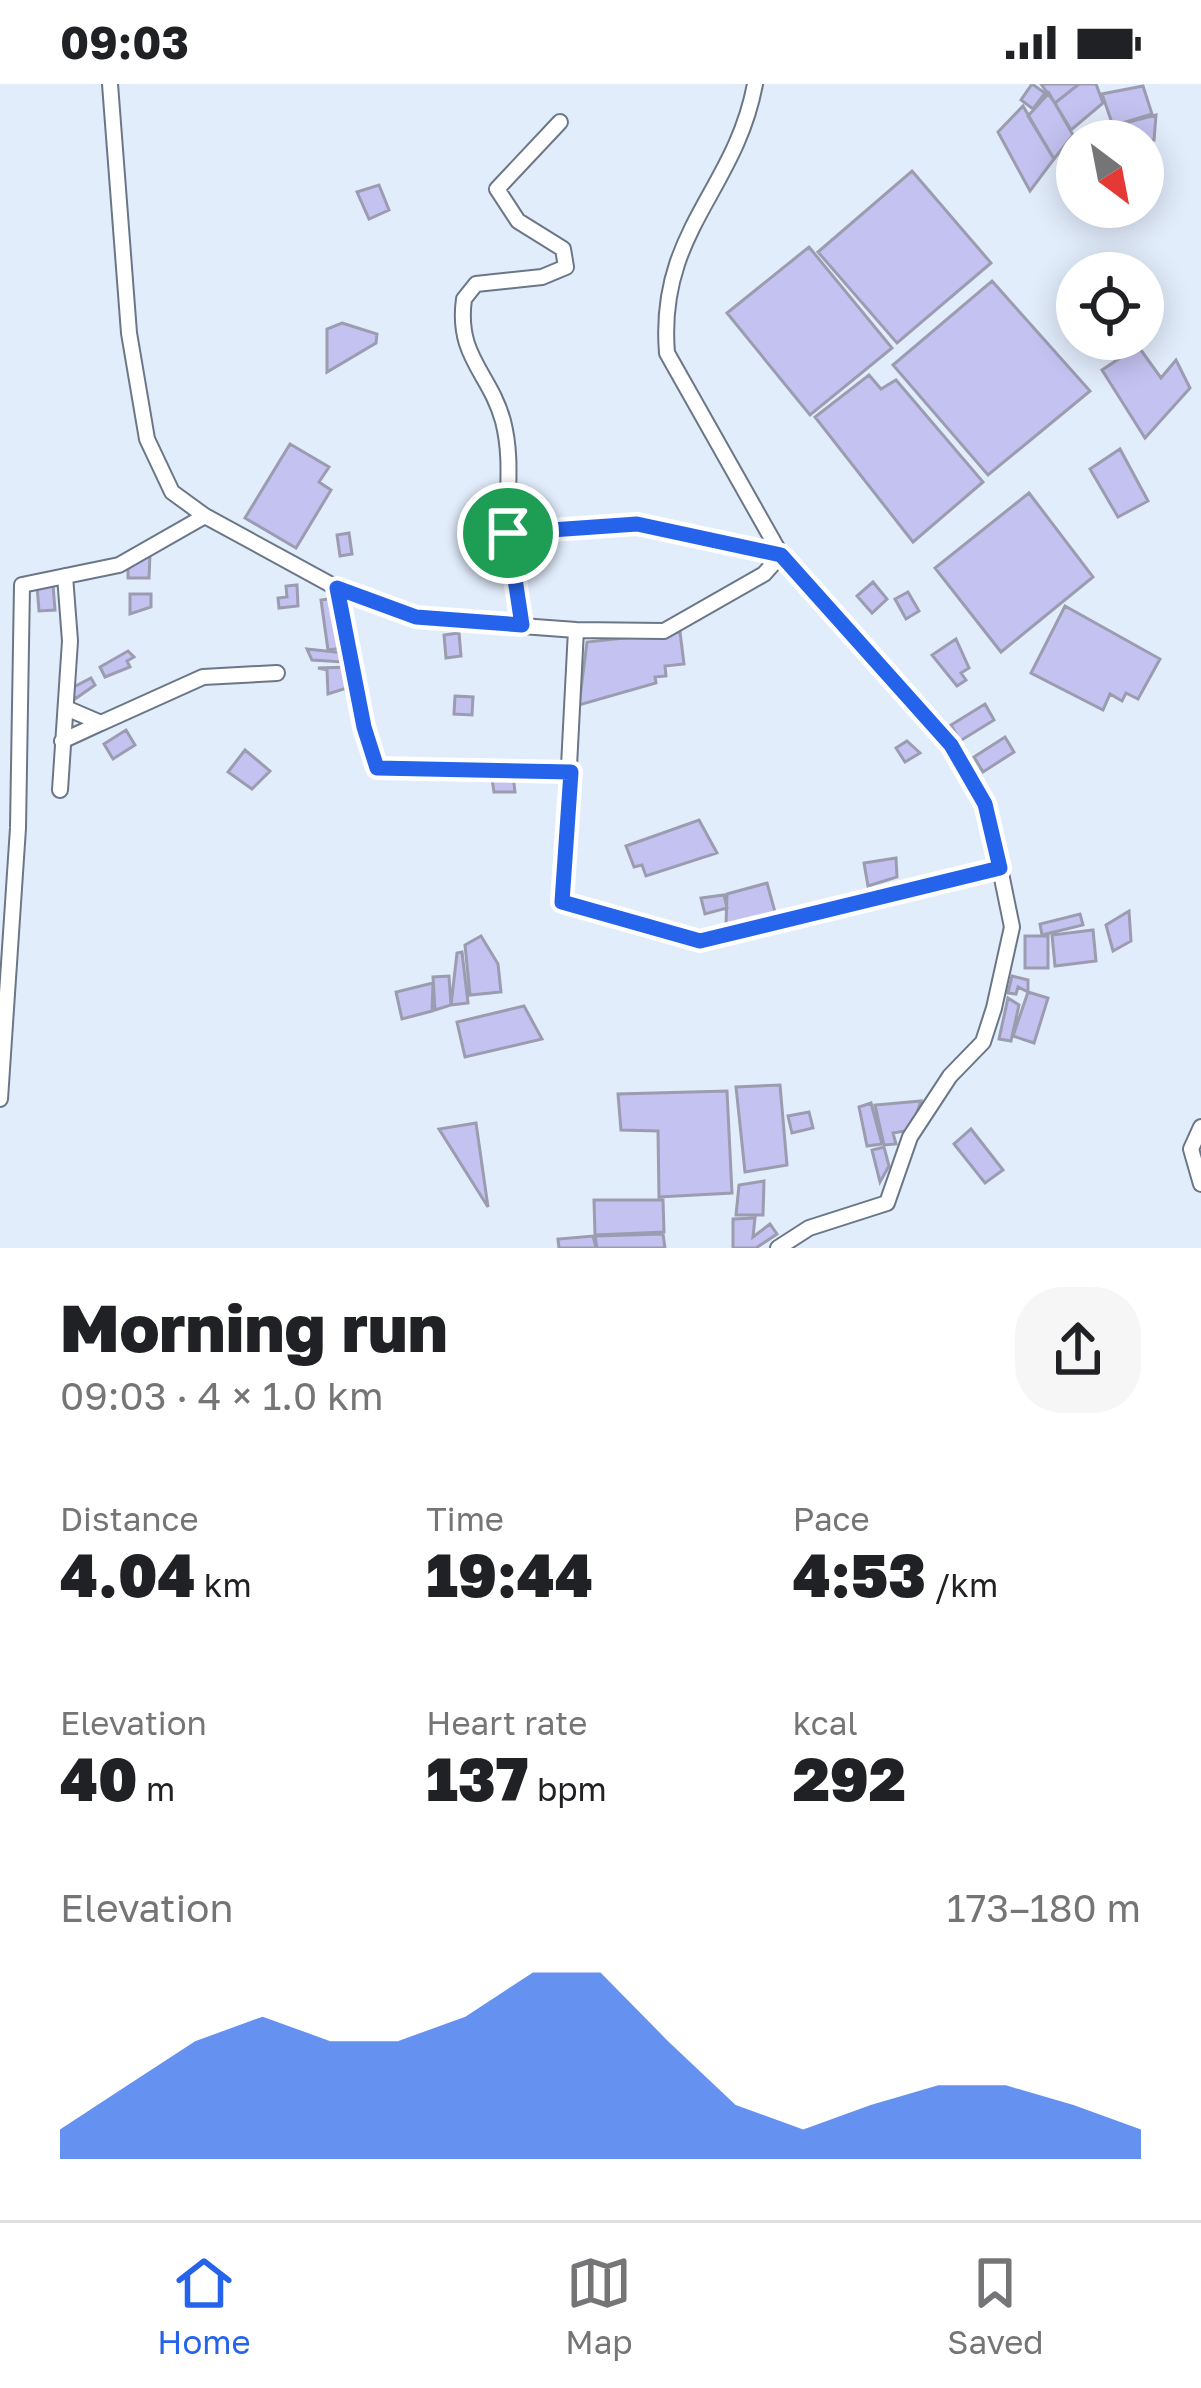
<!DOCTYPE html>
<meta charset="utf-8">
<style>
:root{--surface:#fff;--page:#f6f6f6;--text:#202124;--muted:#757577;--line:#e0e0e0;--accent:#2563eb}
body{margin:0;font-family:"Golos Text",sans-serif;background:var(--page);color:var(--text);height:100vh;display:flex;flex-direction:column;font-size:45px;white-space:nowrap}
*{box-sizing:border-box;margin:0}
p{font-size:39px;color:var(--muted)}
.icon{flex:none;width:66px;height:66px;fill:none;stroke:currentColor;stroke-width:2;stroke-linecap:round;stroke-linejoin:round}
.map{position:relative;height:1164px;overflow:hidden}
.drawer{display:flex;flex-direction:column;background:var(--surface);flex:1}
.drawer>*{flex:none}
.needle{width:78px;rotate:148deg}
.tools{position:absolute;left:1056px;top:36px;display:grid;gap:24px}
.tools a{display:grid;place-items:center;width:108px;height:108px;border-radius:50%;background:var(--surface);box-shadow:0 6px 30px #0003;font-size:60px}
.pin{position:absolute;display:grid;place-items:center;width:102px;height:102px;color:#fff;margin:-51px;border:6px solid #fff;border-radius:50%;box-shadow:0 3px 12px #0007}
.round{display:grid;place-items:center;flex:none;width:126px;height:126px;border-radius:48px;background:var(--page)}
.summary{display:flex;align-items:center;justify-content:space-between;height:204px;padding:0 60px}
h1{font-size:66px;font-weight:800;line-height:90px}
.metrics{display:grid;grid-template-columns:repeat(3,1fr);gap:18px;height:204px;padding:12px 60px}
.metrics div{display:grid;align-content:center}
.metrics b{font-size:60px;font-weight:800}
.metrics small{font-size:33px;font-weight:400}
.metrics p{font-size:33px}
.chart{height:336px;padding:24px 60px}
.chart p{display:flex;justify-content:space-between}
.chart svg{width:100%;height:216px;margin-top:12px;fill:var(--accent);opacity:.7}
.status{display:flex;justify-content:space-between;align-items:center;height:84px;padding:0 60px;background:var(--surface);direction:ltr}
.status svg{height:33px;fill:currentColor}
.menu{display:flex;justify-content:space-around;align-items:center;height:168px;border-top:3px solid var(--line);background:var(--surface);font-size:33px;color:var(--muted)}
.menu a{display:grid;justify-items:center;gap:6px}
.menu .on{color:var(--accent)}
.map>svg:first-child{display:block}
.building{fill:#c4c2f1;stroke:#9c9cb0;stroke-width:3}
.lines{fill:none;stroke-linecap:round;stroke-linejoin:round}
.minor-casing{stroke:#6b7787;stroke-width:18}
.minor{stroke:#fff;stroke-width:14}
.route-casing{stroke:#fff;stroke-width:24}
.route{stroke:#2563eb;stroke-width:15}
</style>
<div class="status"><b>09:03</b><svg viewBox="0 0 49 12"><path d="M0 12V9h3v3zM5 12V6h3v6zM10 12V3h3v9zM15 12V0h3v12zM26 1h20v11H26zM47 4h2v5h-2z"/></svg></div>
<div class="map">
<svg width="1201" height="1164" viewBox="0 0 1201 1164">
<rect width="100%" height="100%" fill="#e2edfc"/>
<path class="building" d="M 1032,0 L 1045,9 L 1033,25 L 1021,16 Z
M 1041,0 L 1079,0 L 1055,19 Z
M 1079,0 L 1096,0 L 1103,19 L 1071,46 L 1055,19 Z
M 1143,2 L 1152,30 L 1113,42 L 1102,10 Z
M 1049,9 L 1073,51 L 1054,75 L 1028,32 Z
M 1023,22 L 1054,75 L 1030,107 L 998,48 Z
M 1156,31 L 1154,56 L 1119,57 L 1113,42 Z
M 912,87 L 991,179 L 897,259 L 818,168 Z
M 379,101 L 389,126 L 369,135 L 357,108 Z
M 809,163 L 892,264 L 810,331 L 727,229 Z
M 992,197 L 1090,307 L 988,391 L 893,281 Z
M 342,239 L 377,250 L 376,259 L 327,288 L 327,245 Z
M 1138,262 L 1161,294 L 1176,276 L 1190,304 L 1145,354 L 1102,286 Z
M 869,291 L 881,305 L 896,296 L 983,398 L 913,458 L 815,333 Z
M 290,360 L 329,383 L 319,398 L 331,406 L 296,464 L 245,434 Z
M 1120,365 L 1148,417 L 1118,433 L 1090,385 Z
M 1029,409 L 1093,493 L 1001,568 L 935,484 Z
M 349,449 L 352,470 L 340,472 L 337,451 Z
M 150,470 L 149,494 L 128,494 L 128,477 Z
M 873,498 L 887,515 L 872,529 L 857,512 Z
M 53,501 L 55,526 L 39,527 L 37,502 Z
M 297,501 L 298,522 L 279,524 L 278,514 L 287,513 L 286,502 Z
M 908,508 L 919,527 L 906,535 L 895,515 Z
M 130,510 L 151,510 L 151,523 L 130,530 Z
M 335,514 L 343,564 L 328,566 L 321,516 Z
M 1065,522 L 1160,575 L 1138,615 L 1126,609 L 1122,617 L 1110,610 L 1103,626 L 1031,589 Z
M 680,548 L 684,580 L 665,582 L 666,592 L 655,593 L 656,599 L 579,621 L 587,558 Z
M 459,549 L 461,572 L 446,574 L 444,551 Z
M 956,555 L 969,584 L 961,589 L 966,596 L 957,602 L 932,571 Z
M 307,565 L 345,569 L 343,578 L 312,576 Z
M 128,567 L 134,573 L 127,577 L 130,583 L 105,593 L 100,583 Z
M 349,583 L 353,602 L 328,610 L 327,586 L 318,584 Z
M 91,594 L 95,601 L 75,615 L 70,605 Z
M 455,612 L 473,613 L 472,631 L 454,630 Z
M 985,620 L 994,636 L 960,657 L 951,641 Z
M 126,646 L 135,661 L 113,675 L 104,660 Z
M 1005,653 L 1014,668 L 983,688 L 974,673 Z
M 907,657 L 920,669 L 905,678 L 896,664 Z
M 245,666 L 270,687 L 252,705 L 228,688 Z
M 513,692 L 515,708 L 494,708 L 492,695 Z
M 699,736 L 717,769 L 646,792 L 642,781 L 634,783 L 626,762 Z
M 896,774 L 897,793 L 868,802 L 864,779 Z
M 767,799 L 775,828 L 726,841 L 727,810 Z
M 724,811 L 727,824 L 705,830 L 701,814 Z
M 1129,827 L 1131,857 L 1113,867 L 1106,841 Z
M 1080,830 L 1083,841 L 1042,851 L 1040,840 Z
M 1093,846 L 1096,877 L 1055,882 L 1052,851 Z
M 481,852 L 498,880 L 501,908 L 470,911 L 465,861 Z
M 1025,852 L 1048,852 L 1048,884 L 1025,884 Z
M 462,868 L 468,919 L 451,921 L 457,869 Z
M 449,892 L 451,921 L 435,926 L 433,893 Z
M 1012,892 L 1028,896 L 1028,908 L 1018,903 L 1016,910 L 1008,909 Z
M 433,899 L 432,927 L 402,935 L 396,908 Z
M 1028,908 L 1048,914 L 1034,959 L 1013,952 Z
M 1008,914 L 1019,921 L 1011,957 L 999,955 Z
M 524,922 L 542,955 L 465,973 L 457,938 Z
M 780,1001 L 787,1081 L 745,1088 L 736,1003 Z
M 727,1007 L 732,1109 L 659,1113 L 658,1047 L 621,1046 L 618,1010 Z
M 921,1017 L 911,1046 L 893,1049 L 896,1060 L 884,1061 L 875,1021 Z
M 871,1019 L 882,1060 L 867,1062 L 859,1023 Z
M 809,1028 L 813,1044 L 792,1049 L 788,1032 Z
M 476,1039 L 488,1123 L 439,1045 Z
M 971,1045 L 1003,1086 L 985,1099 L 954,1060 Z
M 884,1063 L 889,1082 L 880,1098 L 872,1066 Z
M 764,1097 L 763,1131 L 736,1131 L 739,1101 Z
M 594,1116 L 663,1116 L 664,1148 L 595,1151 Z
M 755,1134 L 753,1153 L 770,1140 L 777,1150 L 756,1164 L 733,1164 L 733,1135 Z
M 663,1150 L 665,1164 L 597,1164 L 595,1152 Z
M 593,1152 L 596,1164 L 559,1164 L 558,1155 Z"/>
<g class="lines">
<g class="minor-casing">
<path id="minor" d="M 110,0 L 129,249 L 147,355 L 172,408 L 205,432 L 337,504 L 394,527 L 440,536 L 576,546 L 664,547 L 764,490 L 781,471 L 637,440 L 508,449 L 522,541
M 755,0 C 735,107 657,148 667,269 L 781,471 L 951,661 L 985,720 L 995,760 L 1012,843 L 994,924 L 983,958 L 950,992 L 910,1053 L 887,1119 L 809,1144 L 778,1164
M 508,449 C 506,410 513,376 503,337 C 490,289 456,273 464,215 L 476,200 L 542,193 L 566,183 L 563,165 L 518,137 L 497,105 L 560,38
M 337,504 L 364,643 L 377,684 L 571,688
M 576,546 L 562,818 L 700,857 L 1001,784
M 66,624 L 101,639 L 203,593 L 277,589
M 62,657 L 101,639
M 60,706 L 70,557 L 65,492
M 0,1015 L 18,744 L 22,501 L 119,481 L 205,432
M 1201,1043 L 1191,1065 L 1201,1100"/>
</g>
<use href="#minor" class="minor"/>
</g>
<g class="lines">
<g class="route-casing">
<path id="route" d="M 637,440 L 781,471 L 951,661 L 985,720 L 1000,784 L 700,857 L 562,818 L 571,688 L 377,684 L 364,643 L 337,504 L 416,533 L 522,541 L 508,449 Z"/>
</g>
<use href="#route" class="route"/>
</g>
</svg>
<div class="tools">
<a><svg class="needle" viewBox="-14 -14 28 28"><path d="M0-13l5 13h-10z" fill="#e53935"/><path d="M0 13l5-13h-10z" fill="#757577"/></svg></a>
<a><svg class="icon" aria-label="locate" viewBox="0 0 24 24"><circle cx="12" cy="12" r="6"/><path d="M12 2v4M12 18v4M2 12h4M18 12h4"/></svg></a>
</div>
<div class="pin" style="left:508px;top:449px;background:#1e9e55"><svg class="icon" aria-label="arrive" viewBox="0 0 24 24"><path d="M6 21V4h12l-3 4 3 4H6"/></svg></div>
</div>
<section class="drawer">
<div class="summary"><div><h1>Morning run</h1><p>09:03 · 4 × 1.0 km</p></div><a class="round"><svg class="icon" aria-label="share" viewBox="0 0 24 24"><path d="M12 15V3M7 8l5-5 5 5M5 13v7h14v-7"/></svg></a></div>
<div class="metrics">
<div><p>Distance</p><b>4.04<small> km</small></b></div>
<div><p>Time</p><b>19:44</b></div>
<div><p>Pace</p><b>4:53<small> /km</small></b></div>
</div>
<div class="metrics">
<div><p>Elevation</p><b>40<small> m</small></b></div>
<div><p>Heart rate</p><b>137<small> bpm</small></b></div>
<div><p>kcal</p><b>292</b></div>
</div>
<div class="chart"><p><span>Elevation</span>173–180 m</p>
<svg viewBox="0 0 160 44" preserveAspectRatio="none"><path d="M0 44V38L10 29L20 20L30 15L40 20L50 20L60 15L70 6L80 6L90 20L100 33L110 38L120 33L130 29L140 29L150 33L160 38V44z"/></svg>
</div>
</section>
<nav class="menu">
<a class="on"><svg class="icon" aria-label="home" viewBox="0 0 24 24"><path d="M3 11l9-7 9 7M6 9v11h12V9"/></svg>Home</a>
<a><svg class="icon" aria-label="map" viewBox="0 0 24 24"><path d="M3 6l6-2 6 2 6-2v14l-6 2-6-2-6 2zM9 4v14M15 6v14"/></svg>Map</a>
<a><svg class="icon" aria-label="saved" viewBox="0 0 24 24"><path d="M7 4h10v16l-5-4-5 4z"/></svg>Saved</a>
</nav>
